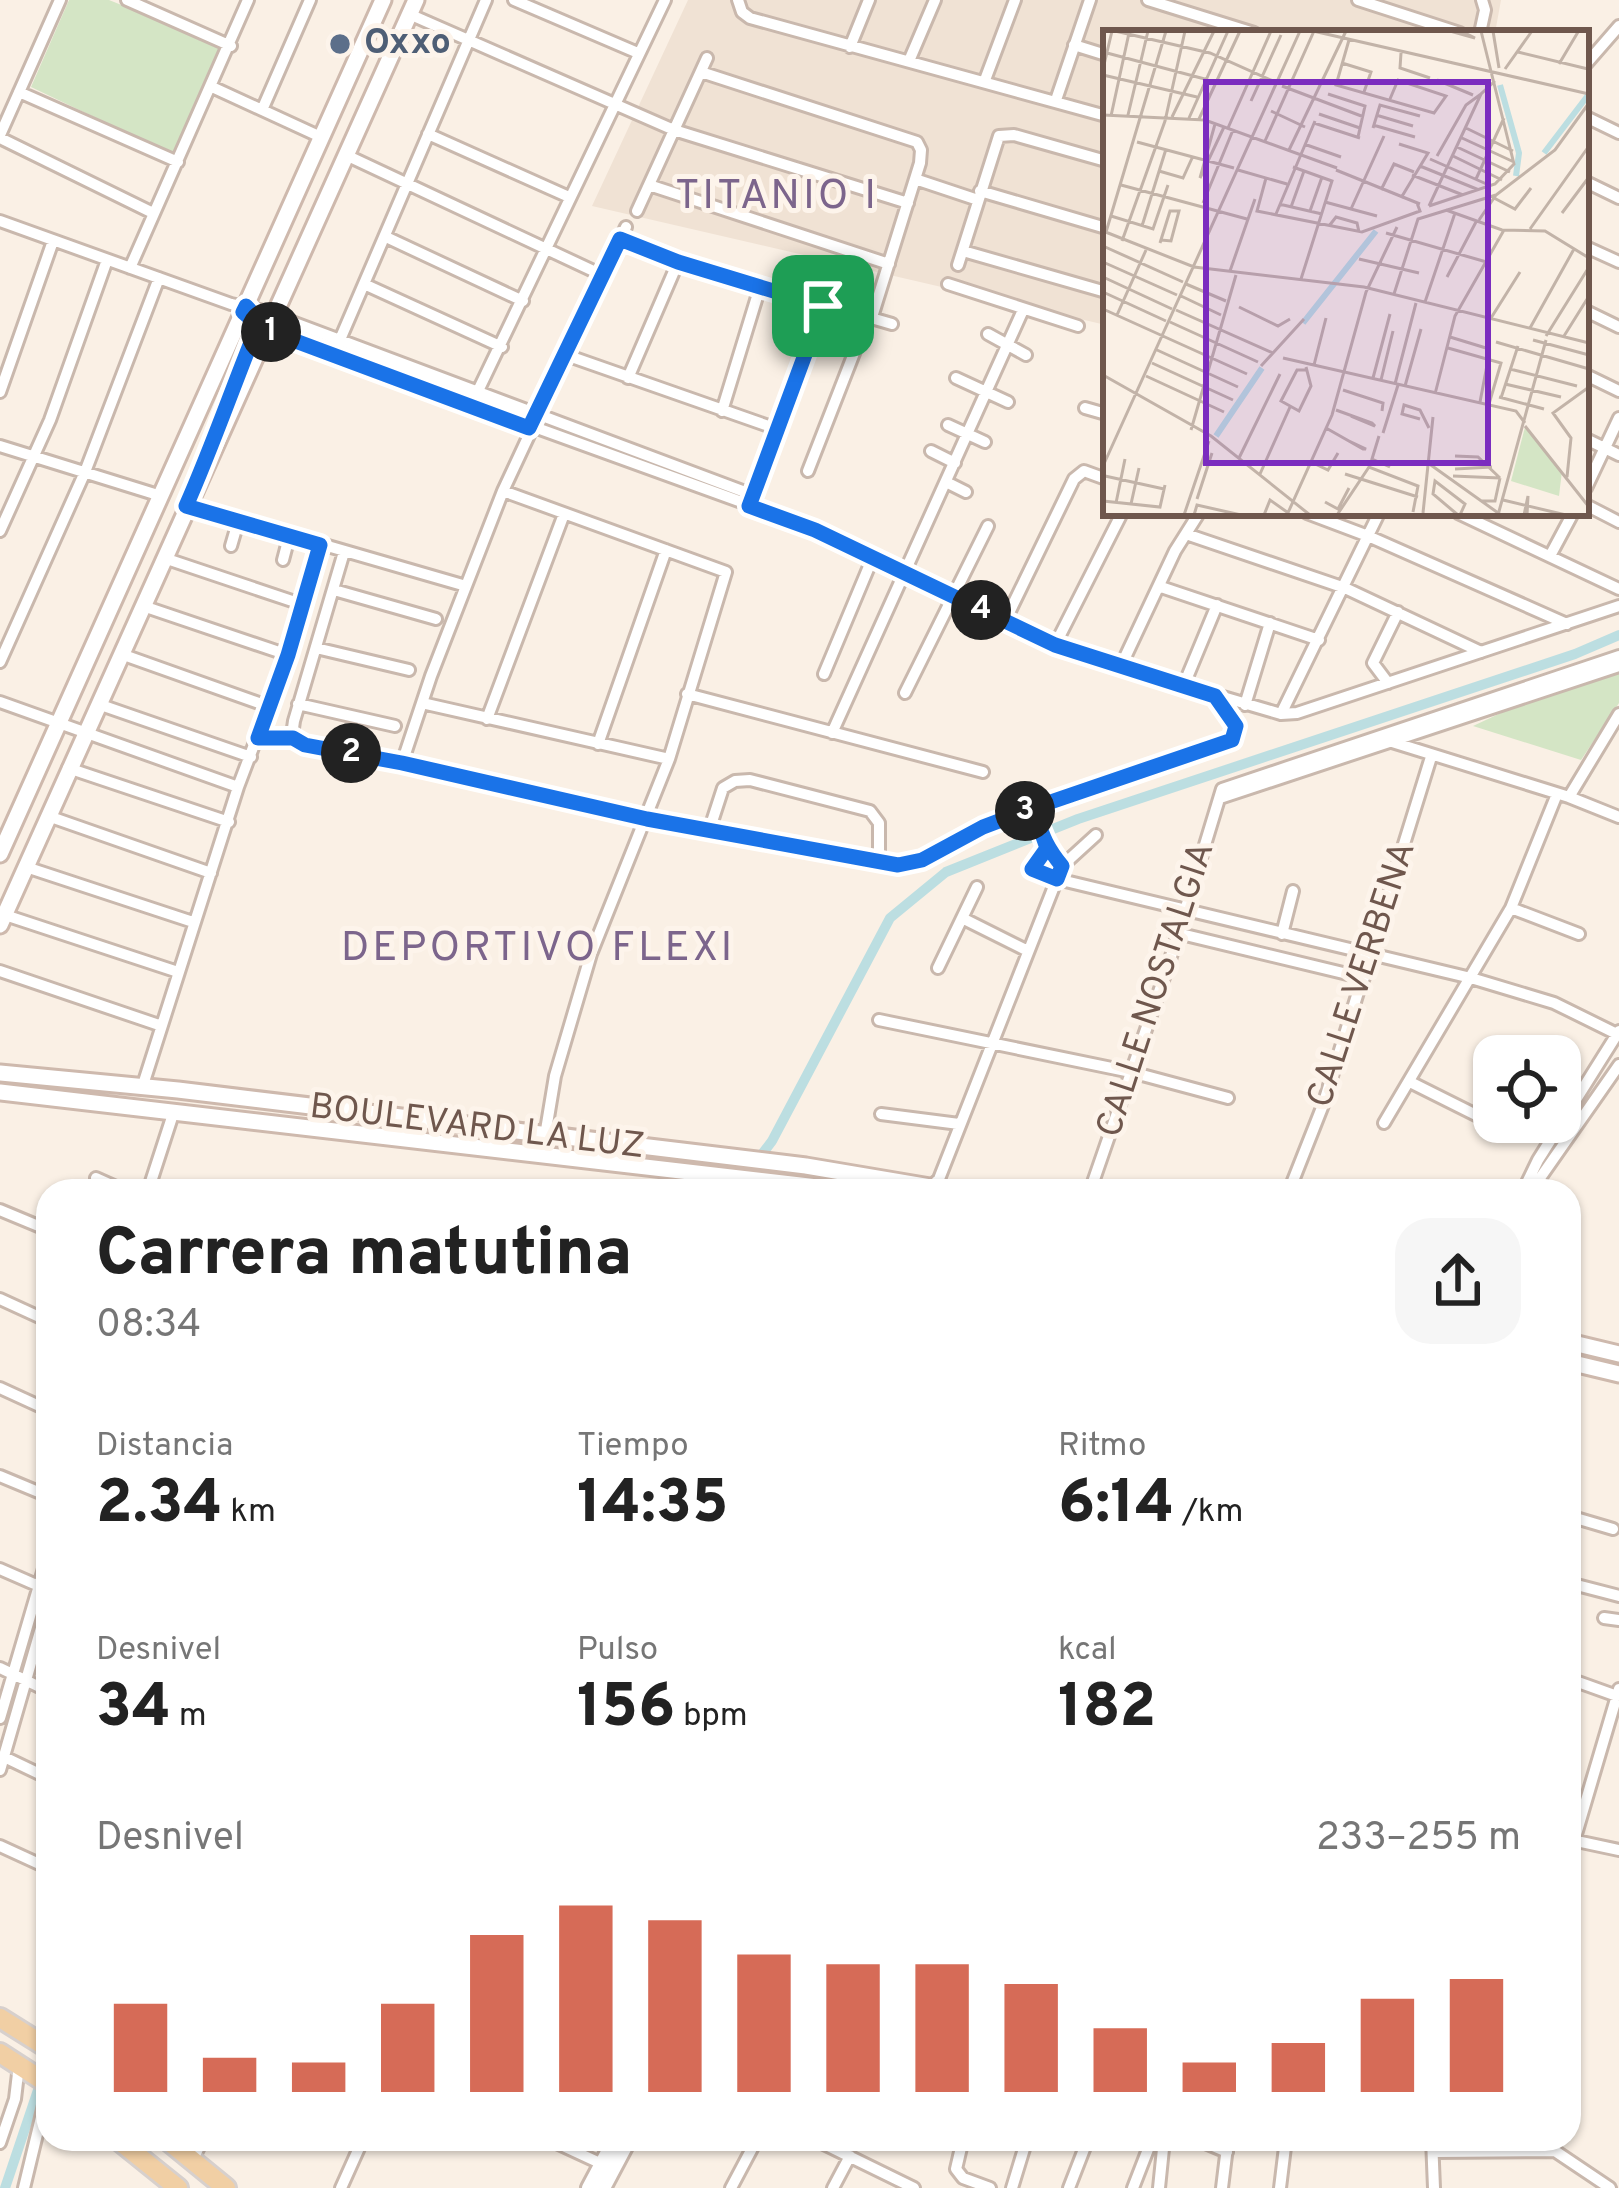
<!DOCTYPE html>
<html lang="es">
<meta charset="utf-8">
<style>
:root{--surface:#fff;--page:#f6f6f6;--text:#222;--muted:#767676;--accent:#d66b57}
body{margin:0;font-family:Overpass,sans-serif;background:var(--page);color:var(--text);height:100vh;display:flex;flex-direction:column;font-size:45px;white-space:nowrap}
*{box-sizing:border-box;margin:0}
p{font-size:39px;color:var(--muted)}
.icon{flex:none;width:66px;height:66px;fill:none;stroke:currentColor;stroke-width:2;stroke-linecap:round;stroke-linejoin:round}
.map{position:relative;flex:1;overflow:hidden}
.panel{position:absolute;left:36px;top:1179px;width:1545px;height:972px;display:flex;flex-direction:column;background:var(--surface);border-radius:36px;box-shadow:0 3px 9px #0004}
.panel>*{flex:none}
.buttons{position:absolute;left:1473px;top:1035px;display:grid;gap:24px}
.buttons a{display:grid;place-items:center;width:108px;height:108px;border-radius:24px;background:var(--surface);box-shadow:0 3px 9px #0004;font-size:60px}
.pin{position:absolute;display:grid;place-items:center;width:102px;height:102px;color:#fff;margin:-51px;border-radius:24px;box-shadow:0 6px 18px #0006}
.km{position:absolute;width:60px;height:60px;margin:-30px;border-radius:50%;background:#222;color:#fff;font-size:33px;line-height:60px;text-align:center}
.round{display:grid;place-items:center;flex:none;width:126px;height:126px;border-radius:36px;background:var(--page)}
.headline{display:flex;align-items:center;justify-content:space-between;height:204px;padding:0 60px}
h1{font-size:66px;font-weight:800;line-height:90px}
.metrics{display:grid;grid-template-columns:repeat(3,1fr);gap:18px;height:204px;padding:12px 60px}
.metrics div{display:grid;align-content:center}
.metrics b{font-size:60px;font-weight:800}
.metrics small{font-size:33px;font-weight:400}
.metrics p{font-size:33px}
.chart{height:336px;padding:24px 60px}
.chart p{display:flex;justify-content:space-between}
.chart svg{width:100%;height:216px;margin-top:12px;stroke:var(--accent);stroke-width:6}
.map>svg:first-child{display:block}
.residential{fill:#f0e2d4}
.green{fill:#d4e5c5}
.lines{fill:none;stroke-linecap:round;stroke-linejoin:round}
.canal{stroke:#bcdee1;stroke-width:10}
.minor-casing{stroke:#c9b8ad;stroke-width:16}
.tertiary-casing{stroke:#c9b8ad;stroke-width:20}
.secondary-casing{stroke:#ceb9ad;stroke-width:21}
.primary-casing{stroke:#d7d0cd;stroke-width:24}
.minor{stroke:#fff;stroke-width:10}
.tertiary{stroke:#fff;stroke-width:14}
.secondary{stroke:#fff;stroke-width:15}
.primary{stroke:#f1cfa4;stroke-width:18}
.route-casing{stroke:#fff;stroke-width:24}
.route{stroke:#1a73e8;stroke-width:15}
.service-dot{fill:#5c6f8a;stroke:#fdf4eb;stroke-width:4.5}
.labels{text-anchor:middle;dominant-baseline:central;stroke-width:10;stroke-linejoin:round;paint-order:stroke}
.service-label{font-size:36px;font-weight:bold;fill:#4e5e75;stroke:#fdf4eb;text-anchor:start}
.street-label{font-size:36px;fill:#6f574d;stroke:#fdf4eb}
.quarter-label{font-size:42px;letter-spacing:3px;fill:#7c658c;stroke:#fdf4eb}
.inset-river{fill:none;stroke:#bcdee1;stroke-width:6}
.inset-road{fill:none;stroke:#c2b3a8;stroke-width:3}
.view{fill:#7b2cbf;fill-opacity:0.15;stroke:#7b2cbf;stroke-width:6}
.inset-edge{fill:none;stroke:#6f574d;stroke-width:6}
</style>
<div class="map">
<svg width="1619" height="2188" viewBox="0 0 1619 2188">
<rect width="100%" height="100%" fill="#faf0e5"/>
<path class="residential" d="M 688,0 L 1501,0 L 1495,33 L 1106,33 L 1106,325 L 592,206 Z"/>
<path class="green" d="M 69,0 L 109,0 L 224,46 L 178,157 L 31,87 Z
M 1619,670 L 1619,703 L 1581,760 L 1473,726 L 1552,689 Z"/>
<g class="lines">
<path class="canal" d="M 734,1191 L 772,1141 L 890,918 L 946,872 L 1078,819 L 1575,654 L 1619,635
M 5,2188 L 38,2090"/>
<g class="minor-casing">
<path id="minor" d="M 127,0 L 231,46
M 514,0 L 638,53
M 738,0 L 742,12 L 750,18 L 1106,116
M 1148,0 L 1254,33
M 1358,0 L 1460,33
M 409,14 L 674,130 L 908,203
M 1480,33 L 1485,10 L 1482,0
M 1074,45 L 1106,55
M 850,47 L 869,0
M 909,61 L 935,0
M 1586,64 L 1619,26
M 701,72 L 917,142 L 921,150 L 920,163 L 872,317
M 985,80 L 1015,0
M 212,87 L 323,138
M 19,92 L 178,162
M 1056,100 L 1090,0
M 262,110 L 310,0
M 1586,117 L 1619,133
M 428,134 L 569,197
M 0,135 L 60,0
M 0,138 L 153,213
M 348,156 L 602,275
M 915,179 L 978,200
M 1586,182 L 1619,198
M 649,185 L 889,264
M 980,191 L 1106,228
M 637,211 L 707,58
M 0,221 L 231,304 L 260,310 L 753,495
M 386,237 L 523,301
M 620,239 L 678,262 L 892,324
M 1586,247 L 1619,262
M 963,251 L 1106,292
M 958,265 L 999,136 L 1014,135 L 1106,161
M 130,268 L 248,0
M 364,284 L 502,347
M 948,284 L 1078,326
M 240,309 L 266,330 L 794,521 L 1083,656 L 1281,714 L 1297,713 L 1619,606
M 1586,311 L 1619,327
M 988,334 L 1026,355
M 339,342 L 486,0
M 566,355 L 780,430
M 1586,375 L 1619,391
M 628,378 L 678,262
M 956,378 L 1008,402
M 0,392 L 53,241
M 477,393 L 665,0
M 1085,408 L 1106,414
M 722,411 L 760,287
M 948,425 L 985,442
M 1586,439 L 1619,455
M 0,446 L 161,496
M 931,451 L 955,463
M 808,471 L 856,348 L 814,334
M 946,482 L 966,492
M 1586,488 L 1619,418
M 503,491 L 726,572 L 669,759 L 591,954 L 555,1076 L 545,1136
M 753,497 L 823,306
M 186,505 L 466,586
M 1586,505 L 1619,522
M 1307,513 L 1368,536 L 1567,624
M 1458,513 L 1619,589
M 0,531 L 50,420 L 107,260
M 1186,534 L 1345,588 L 1481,652
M 231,546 L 238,522
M 344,552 L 294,721 L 292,735 L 297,742 L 647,819 L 898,865 C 929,865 956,839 983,827 C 1063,791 1149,766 1232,740 L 1236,726 L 1216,698
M 1550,556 L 1573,513
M 164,558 L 304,605
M 283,560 L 289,537
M 1161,587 L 1319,640
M 334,590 L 436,619
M 143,606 L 288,655
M 1005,621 L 1074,479 L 1084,471 L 1106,479
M 1055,645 L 1122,513
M 316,648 L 409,670
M 121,654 L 270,707
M 0,662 L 85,472 L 159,278
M 1120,668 L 1175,551 L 1199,513
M 824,674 L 873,557
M 1388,683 L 1373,663 L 1398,612
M 1183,687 L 1217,605
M 905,693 L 988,526
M 687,694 L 983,772
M 0,702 L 238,787
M 422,703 L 669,759
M 98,704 L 251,757
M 298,704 L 395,726
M 1245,705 L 1270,623
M 1281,714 L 1379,513
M 487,719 L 564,514
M 832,733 L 1023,310
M 258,738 L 293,738
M 1389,741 L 1569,797 L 1619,817
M 598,744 L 666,550
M 402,763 L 431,676 L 503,491 L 626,227
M 68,768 L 229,822
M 1569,797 L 1619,714
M 1220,798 L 1619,666
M 1033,808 L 1043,843 L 1062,866
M 48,816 L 211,873
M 709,831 L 723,788 L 735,781 L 750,780 L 870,811 L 879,823 L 879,861
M 1047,848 L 1032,869 L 1057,879 L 1471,978 L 1554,1003 L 1619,1035
M 26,867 L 193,922
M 1511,908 L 1579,934
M 5,915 L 178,972
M 964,919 L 1028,951
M 1177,933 L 1364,978
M 1282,934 L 1293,891
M 938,968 L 977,887
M 0,971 L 159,1025
M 879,1020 L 1131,1072 L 1228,1098
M 1410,1082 L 1476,1115
M 142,1088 L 238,787 L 288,655 L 320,545
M 881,1114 L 959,1124
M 1384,1123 L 1511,908 L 1557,794
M 96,1178 L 125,1191
M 932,1186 L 939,1179 L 1062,866 L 1096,835
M 148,1191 L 174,1111
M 1090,1191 L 1169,963 L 1222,789 L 1619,656
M 1289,1191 L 1323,1105 L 1431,757
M 1523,1191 L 1538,1160 L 1619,1031
M 1531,1191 L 1619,1065
M 0,1210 L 48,1230
M 0,1299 L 48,1321
M 0,1388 L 48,1410
M 0,1476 L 48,1496
M 1569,1516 L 1613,1529
M 0,1569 L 48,1590
M 1569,1583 L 1619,1596
M 1604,1618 L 1619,1620
M 0,1668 L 48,1691
M 1578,1682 L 1617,1696
M 0,1718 L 48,1555
M 2,1756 L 48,1778
M 0,1770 L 48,1604
M 1572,1840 L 1619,1850
M 1574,1841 L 1619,1689
M 0,1846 L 48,1868
M 548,2139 L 602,2164
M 963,2139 L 956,2169 L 963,2178 L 990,2188
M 1196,2139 L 1227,2152
M 1432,2139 L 1434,2188
M 0,2143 L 15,2099 L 19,2065
M 822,2143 L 914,2188
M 1433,2152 L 1555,2151 L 1610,2188
M 192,2161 L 203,2139
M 24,2188 L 45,2101
M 341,2188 L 363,2139
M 731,2188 L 757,2139
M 833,2188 L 850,2156
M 1012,2188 L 1027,2139
M 1069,2188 L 1088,2139
M 1133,2188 L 1152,2139
M 1159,2188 L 1164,2139
M 1222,2188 L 1228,2139
M 1280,2188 L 1286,2139"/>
</g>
<g class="tertiary-casing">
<path id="tertiary" d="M 589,2188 L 615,2139
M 603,2188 L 629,2139"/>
</g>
<g class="secondary-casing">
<path id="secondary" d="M 0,854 L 383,0
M 0,925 L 416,0
M 0,1073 L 178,1090 L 806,1166 L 954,1191
M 0,1092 L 852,1191
M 1569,1342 L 1619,1354
M 1569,1362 L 1619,1374"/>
</g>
<g class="primary-casing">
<path id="primary" d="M 0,2018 L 48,2048
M 0,2053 L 48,2084
M 117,2139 L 178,2188
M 166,2139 L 226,2188"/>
</g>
<use href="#minor" class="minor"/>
<use href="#tertiary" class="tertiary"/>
<use href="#secondary" class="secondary"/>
<use href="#primary" class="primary"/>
</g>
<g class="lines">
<g class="route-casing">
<path id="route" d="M 823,306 L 678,262 L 620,239 L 529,428 L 266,330 L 258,325 L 257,318 L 246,306 L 243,312 L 258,325 C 233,386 213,445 186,506 L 320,545 L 288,655 L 258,738 L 293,738 L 305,745 L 402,763 L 647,819 L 898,865 L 922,860 L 983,827 L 1033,808 C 1042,833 1044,844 1062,866 L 1057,879 L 1032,869 L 1047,848 L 1033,808 L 1232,740 L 1236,726 L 1215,696 L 1055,645 L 815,530 L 749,506 L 823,306"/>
</g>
<use href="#route" class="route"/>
</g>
<circle class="service-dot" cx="340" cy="44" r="12"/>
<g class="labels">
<g class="service-label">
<text x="364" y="44">Oxxo</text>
</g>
<g class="street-label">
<text transform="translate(1363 975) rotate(-72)">CALLE VERBENA</text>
<text transform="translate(1157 990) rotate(-72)">CALLE NOSTALGIA</text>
<text transform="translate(477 1128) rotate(7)">BOULEVARD LA LUZ</text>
</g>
<g class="quarter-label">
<text x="777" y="197">TITANIO I</text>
<text x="538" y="949">DEPORTIVO FLEXI</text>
</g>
</g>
<g transform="translate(1103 30)">
<rect width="486" height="486" fill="#faf0e5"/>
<path d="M 422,397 L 459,441 L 456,466 L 408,451 Z" fill="#d4e5c5"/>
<path class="inset-river" d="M 397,55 L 416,123 L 413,146M 441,123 L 486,64M 200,293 L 273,201M 113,406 L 159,338"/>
<path class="inset-road" d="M 12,1 L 107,23 L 170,51M 210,1 L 486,64M 347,1 L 372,8 L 358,1M 390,1 L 396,38M 246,10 L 233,55 L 331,83 L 343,66 L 295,50 L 287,69M 415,22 L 485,39M 4,23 L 113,52M 298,23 L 297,38 L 327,48M 239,33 L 268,42 L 261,62M 456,34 L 475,2M 0,39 L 9,1M 402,39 L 429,1M 0,45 L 94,67M 334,50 L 370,65M 179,56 L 261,87M 225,64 L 262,76 L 255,107M 148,71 L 178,5M 168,81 L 202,97M 216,84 L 257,98M 0,85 L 102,90 L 234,138M 25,85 L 45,1M 273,85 L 310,96M 8,86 L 26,3M 69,87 L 111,1M 86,88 L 125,1M 96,89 L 137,1M 211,93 L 257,108M 112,94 L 97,148 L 121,97M 270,95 L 312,107M 125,98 L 168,1M 270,98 L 277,75 L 317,86M 363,98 L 410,121M 359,108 L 411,132M 162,111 L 211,1M 34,112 L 131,138M 201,114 L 238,127M 296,114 L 325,123 L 298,168M 354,117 L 407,142M 186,120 L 243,1M 334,126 L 363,75 L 378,64M 350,126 L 399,150M 327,129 L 388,156M 317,136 L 376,160M 190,137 L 229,151 L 198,249M 135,140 L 184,154M 233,140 L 317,174M 56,141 L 80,148 L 90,126M 309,145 L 360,165M 163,148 L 154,181 L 259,202 L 317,181 L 314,173M 373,149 L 401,88M 18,155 L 144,189M 278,160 L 291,134 L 311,142M 391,168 L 412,179 L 428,158M 222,172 L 274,186M 100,173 L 130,100M 176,174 L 219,184M 326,176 L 392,154 L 411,134 L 378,1M 326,176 L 378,64 L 392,51M 188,177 L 201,141M 248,179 L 281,106M 343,180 L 399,200 L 442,201 L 486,228M 207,181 L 219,147M 459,183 L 486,147M 173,184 L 212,91M 8,186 L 50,199 L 65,155M 376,190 L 393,165 L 452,120 L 486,73M 39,196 L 63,119M 226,196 L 233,187 L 254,193 L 256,202M 427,199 L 486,116M 0,201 L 91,237 L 261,257 L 486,313M 3,202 L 63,1M 283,203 L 387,233M 19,211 L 62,91 L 82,1M 57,213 L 67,181 L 76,181 L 68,211 L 58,210M 0,216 L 80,252M 256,229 L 316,243M 0,232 L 74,265M 127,241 L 152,169M 0,247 L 69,279M 344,247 L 374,190M 83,254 L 123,271M 0,262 L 63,291M 291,264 L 315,189 L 393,165M 78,266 L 118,285M 322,272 L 352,183M 136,277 L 175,296 L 187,289M 0,279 L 144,344M 73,280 L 170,323M 14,285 L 43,220M 388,288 L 417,242M 67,292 L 155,332M 427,298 L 471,219M 443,306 L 486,237M 461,306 L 486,266M 347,307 L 383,318M 430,310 L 486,325M 393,312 L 486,339M 345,318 L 398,333 L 386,374M 54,320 L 135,357M 180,328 L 413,381 L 422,393M 49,333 L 130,370M 211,335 L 223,288M 158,336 L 201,289M 407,339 L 474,356M 203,340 L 194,340 L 178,371 L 196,381 L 208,356 L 203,337M 0,345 L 108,406 L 207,485M 43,346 L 121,382M 270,348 L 287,284M 278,350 L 290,301M 292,354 L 313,273M 402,354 L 458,367M 302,356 L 318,299M 240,360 L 280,373 L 279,381M 332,364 L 352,286 L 401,200M 396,367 L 441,379M 398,368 L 415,316M 377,372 L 385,330M 233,380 L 269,393 L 272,396 L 248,386M 317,389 L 299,384 L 301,375 L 317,380 L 326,398M 422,396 L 486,477M 223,398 L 260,419 L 263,419 L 246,411M 88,400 L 133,245M 280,403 L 295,355M 276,406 L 269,429 L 287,437M 352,426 L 375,427 L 397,448M 136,428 L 177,344M 208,432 L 225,440 L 235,423M 325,433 L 398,485M 0,436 L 197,1M 352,439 L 389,437M 157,444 L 187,377M 242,444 L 315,467M 2,446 L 61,459M 350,446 L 397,448M 464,447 L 468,408 L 450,383 L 486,357M 94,469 L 109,423M 400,470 L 463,485M 0,471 L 57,477 L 62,455M 379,471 L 392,471 L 397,448M 222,472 L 235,479 L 246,458M 13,473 L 22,429M 28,474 L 36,438M 320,483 L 330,387M 81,485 L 106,411M 91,485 L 94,475 L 138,485M 161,485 L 167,470 L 184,482M 184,485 L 229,385 L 263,262 L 294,197M 234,485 L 266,437 L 315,456 L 310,482M 355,485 L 330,464 L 332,451 L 362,474 L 357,485M 395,485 L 443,310M 421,485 L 425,466 L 424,485"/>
<path class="view" d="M 103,52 L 385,52 L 385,433 L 103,433 Z"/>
<rect width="486" height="486" class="inset-edge"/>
</g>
</svg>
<div class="buttons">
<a><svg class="icon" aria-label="locate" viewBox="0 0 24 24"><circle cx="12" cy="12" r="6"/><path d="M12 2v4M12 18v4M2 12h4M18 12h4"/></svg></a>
</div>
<div class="pin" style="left:823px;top:306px;background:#1e9e55"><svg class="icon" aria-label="arrive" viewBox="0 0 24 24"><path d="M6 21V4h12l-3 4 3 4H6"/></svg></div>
<b class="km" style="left:271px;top:332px">1</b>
<b class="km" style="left:351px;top:753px">2</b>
<b class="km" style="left:1025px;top:811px">3</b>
<b class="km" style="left:981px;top:610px">4</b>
<section class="panel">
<div class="headline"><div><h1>Carrera matutina</h1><p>08:34</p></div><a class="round"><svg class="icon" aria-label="share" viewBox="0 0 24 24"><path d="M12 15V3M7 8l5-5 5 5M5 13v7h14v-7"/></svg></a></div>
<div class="metrics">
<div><p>Distancia</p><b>2.34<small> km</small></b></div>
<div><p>Tiempo</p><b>14:35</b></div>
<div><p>Ritmo</p><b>6:14<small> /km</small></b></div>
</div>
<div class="metrics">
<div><p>Desnivel</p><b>34<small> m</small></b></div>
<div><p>Pulso</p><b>156<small> bpm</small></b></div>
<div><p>kcal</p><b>182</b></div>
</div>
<div class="chart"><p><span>Desnivel</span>233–255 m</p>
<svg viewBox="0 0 160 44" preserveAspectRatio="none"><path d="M5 44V26M15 44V37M25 44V38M35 44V26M45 44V12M55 44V6M65 44V9M75 44V16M85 44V18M95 44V18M105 44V22M115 44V31M125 44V38M135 44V34M145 44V25M155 44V21"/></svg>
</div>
</section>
</div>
